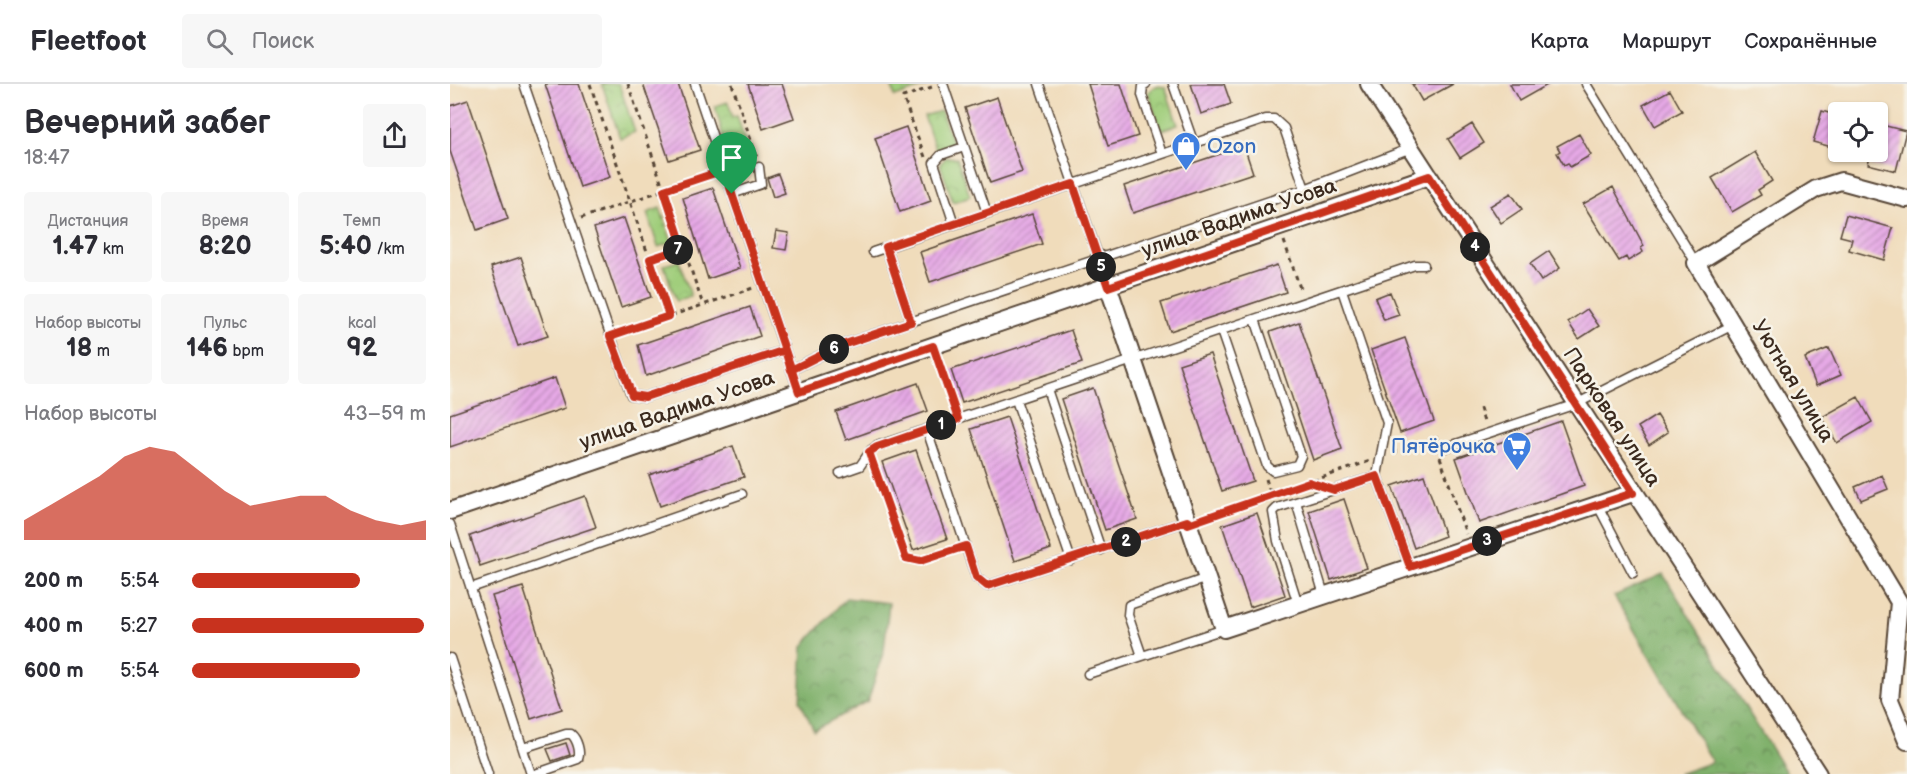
<!DOCTYPE html>
<html lang="ru">
<meta charset="utf-8">
<style>
:root{--surface:#fff;--page:#f7f7f7;--text:#2b2b33;--muted:#7c7c81;--line:#e1e1e2;--accent:#c8321e}
body{margin:0;font-family:"Balsamiq Sans",sans-serif;background:var(--page);color:var(--text);height:100vh;display:flex;flex-direction:column;font-size:22px;white-space:nowrap}
*{box-sizing:border-box;margin:0}
p{font-size:20px;color:var(--muted)}
.icon{flex:none;width:33px;height:33px;fill:none;stroke:currentColor;stroke-width:2;stroke-linecap:round;stroke-linejoin:round}
.map{position:relative;flex:1;overflow:hidden}
.side{display:flex;flex-direction:column;background:var(--surface);width:450px}
.side>*{flex:none}
.controls{position:absolute;left:1378px;top:18px;display:grid;gap:12px}
.controls a{display:grid;place-items:center;width:60px;height:60px;border-radius:6px;background:var(--surface);box-shadow:0 2px 4px #0004;font-size:30px}
.pin{position:absolute;display:grid;place-items:center;width:51px;height:51px;color:#fff;margin:-62px -26px;border-radius:50% 50% 50% 0;rotate:-45deg;box-shadow:0 0 6px #0007}
.pin .icon{rotate:45deg}
.km{position:absolute;width:30px;height:30px;margin:-15px;border-radius:50%;background:#222;color:#fff;font-size:16px;line-height:30px;text-align:center}
.round{display:grid;place-items:center;flex:none;width:63px;height:63px;border-radius:6px;background:var(--page)}
.head{display:flex;align-items:center;justify-content:space-between;height:102px;padding:0 24px}
h1{font-size:33px;font-weight:600;line-height:45px}
.stats{display:grid;grid-template-columns:repeat(3,1fr);gap:9px;height:102px;padding:6px 24px}
.stats div{display:grid;align-content:center;border-radius:6px;background:var(--page);text-align:center}
.stats b{font-size:26px;font-weight:600}
.stats small{font-size:16px;font-weight:400}
.stats p{font-size:16px}
.chart{height:168px;padding:12px 24px}
.chart p{display:flex;justify-content:space-between}
.chart svg{width:100%;height:108px;margin-top:6px;fill:var(--accent);opacity:.7}
ul{padding:0 24px;list-style:none;font-size:20px}
li{display:grid;grid-template-columns:96px 72px 1fr;align-items:center;height:45px}
li i{height:15px;border-radius:8px;background:var(--accent)}
header{display:flex;align-items:center;gap:36px;box-sizing:border-box;height:84px;padding:0 30px;background:var(--surface);border-bottom:2px solid var(--line)}
header strong{font-size:28px}
nav{display:flex;gap:33px;margin-inline-start:auto;font-size:21px}
.search{width:420px;height:54px;background:var(--page);display:flex;align-items:center;gap:15px;box-sizing:border-box;padding:0 21px;border-radius:6px;color:var(--muted);font-size:22px}
main{display:flex;flex:1;min-height:0}
.map>svg:first-child{display:block}
.forest{fill:url(#forest-crowns);stroke:#5e6e45;stroke-width:1.5}
.park{fill:url(#park-crowns);stroke:#6e7c4d;stroke-width:1.5}
.building{fill:url(#building-hatch)}
.lines{fill:none;stroke-linecap:round;stroke-linejoin:round}
.service-casing{stroke:#564536;stroke-width:11}
.minor-casing{stroke:#564536;stroke-width:20}
.path{stroke:#564536;stroke-width:3;stroke-dasharray:4.5 4.5;stroke-linecap:butt}
.service{stroke:#fff;stroke-width:8}
.minor{stroke:#fff;stroke-width:16}
.route-casing{stroke:#fff;stroke-width:12}
.route{stroke:#c8321e;stroke-width:8}
.labels{text-anchor:middle;dominant-baseline:central;stroke-width:5;stroke-linejoin:round;paint-order:stroke}
.shop-label{font-size:21px;fill:#366cbe;stroke:#f7f3e8;text-anchor:start}
.street-label{font-size:21px;fill:#3b2a1e;stroke:#f7f3e8}
</style>
<header>
<strong>Fleetfoot</strong>
<div class="search"><svg class="icon" aria-label="search" viewBox="0 0 24 24"><circle cx="10" cy="10" r="6"/><path d="M15 15l6 6"/></svg>Поиск</div>
<nav><a>Карта</a><a>Маршрут</a><a>Сохранённые</a></nav>
</header>
<main>
<section class="side">
<div class="head"><div><h1>Вечерний забег</h1><p>18:47</p></div><a class="round"><svg class="icon" aria-label="share" viewBox="0 0 24 24"><path d="M12 15V3M7 8l5-5 5 5M5 13v7h14v-7"/></svg></a></div>
<div class="stats">
<div><p>Дистанция</p><b>1.47<small> km</small></b></div>
<div><p>Время</p><b>8:20</b></div>
<div><p>Темп</p><b>5:40<small> /km</small></b></div>
</div>
<div class="stats">
<div><p>Набор высоты</p><b>18<small> m</small></b></div>
<div><p>Пульс</p><b>146<small> bpm</small></b></div>
<div><p>kcal</p><b>92</b></div>
</div>
<div class="chart"><p><span>Набор высоты</span>43–59 m</p>
<svg viewBox="0 0 160 44" preserveAspectRatio="none"><path d="M0 44V36L10 30L20 24L30 18L40 10L50 6L60 8L70 16L80 24L90 30L100 28L110 26L120 26L130 32L140 36L150 38L160 36V44z"/></svg>
</div>
<ul>
<li><b>200 m</b>5:54<i style="width:72%"></i></li>
<li><b>400 m</b>5:27<i style="width:99%"></i></li>
<li><b>600 m</b>5:54<i style="width:72%"></i></li>
</ul>
</section>
<div class="map">
<svg width="1457" height="690" viewBox="0 0 1457 690">
<defs>
<pattern id="forest-crowns" width="20" height="18" patternUnits="userSpaceOnUse" patternTransform="scale(1.5)"><rect width="20" height="18" fill="#80b16c"/><path d="M2 6a3 3 0 1 1 6 0M12 15a3 3 0 1 1 6 0" fill="none" stroke="#6a9058"/></pattern>
<pattern id="park-crowns" width="20" height="18" patternUnits="userSpaceOnUse" patternTransform="scale(1.5)"><rect width="20" height="18" fill="#a0ce7c"/><path d="M2 6a3 3 0 1 1 6 0M12 15a3 3 0 1 1 6 0" fill="none" stroke="#8bb16b"/></pattern>
<pattern id="building-hatch" width="6" height="6" patternUnits="userSpaceOnUse" patternTransform="scale(1.5)"><rect width="6" height="6" fill="#e6a9e6"/><path d="M-1 1l2-2M0 6l6-6M5 7l2-2" fill="none" stroke="#bc8aba"/></pattern>
</defs>
<rect width="100%" height="100%" fill="#f7f3e8"/>
<filter id="ink" filterUnits="userSpaceOnUse"><feTurbulence type="fractalNoise" baseFrequency=".0167" numOctaves="2"/><feDisplacementMap in="SourceGraphic" scale="12" xChannelSelector="R" yChannelSelector="G"/><feConvolveMatrix kernelMatrix="1 2 1 2 8 2 1 2 1" color-interpolation-filters="sRGB"/></filter>
<filter id="wash" filterUnits="userSpaceOnUse"><feTurbulence type="fractalNoise" baseFrequency=".008" numOctaves="4" result="noise"/><feDisplacementMap in="SourceGraphic" scale="24" xChannelSelector="R" yChannelSelector="G"/><feGaussianBlur stdDeviation="1.35" result="paint"/><feColorMatrix in="noise" values="0 0 0 0 0 0 0 0 0 0 0 0 0 0 0 0 0 1.4 0 .05"/><feComposite in="paint" operator="in"/></filter>
<g filter="url(#wash)">
<rect width="100%" height="100%" fill="#f0dcbb"/>
<path class="forest" d="M 1213,490 L 1337,690 L 1228,690 L 1262,678 L 1164,512 Z
M 396,514 L 439,519 L 434,566 L 418,617 L 364,646 L 350,617 L 353,562 Z"/>
<path class="park" d="M 152,0 L 169,0 L 185,48 L 170,54 Z
M 441,0 L 480,0 L 480,1 L 445,13 Z
M 705,2 L 715,3 L 728,41 L 711,46 L 698,8 Z
M 278,18 L 283,33 L 287,32 L 300,71 L 280,77 L 265,22 Z
M 491,27 L 503,61 L 486,67 L 474,32 Z
M 497,73 L 507,74 L 520,112 L 503,118 L 490,80 Z
M 210,124 L 222,158 L 208,163 L 197,129 Z
M 229,177 L 241,212 L 226,217 L 214,181 Z"/>
<g id="blocks">
<path class="building" d="M 95,0 L 129,0 L 160,93 L 130,103 Z
M 193,0 L 228,0 L 250,66 L 219,76 Z
M 298,0 L 332,0 L 344,34 L 313,45 Z
M 638,0 L 671,0 L 688,52 L 658,62 Z
M 741,0 L 774,0 L 781,20 L 751,30 Z
M 962,0 L 1003,0 L 972,17 Z
M 1060,0 L 1099,0 L 1069,17 Z
M 1220,6 L 1232,27 L 1205,42 L 1193,21 Z
M 547,13 L 572,88 L 540,99 L 515,24 Z
M 18,16 L 58,135 L 27,146 L 0,67 L 0,22 Z
M 1372,27 L 1389,32 L 1389,65 L 1363,58 Z
M 1022,40 L 1034,59 L 1010,74 L 998,55 Z
M 1428,40 L 1456,47 L 1446,87 L 1418,80 L 1421,68 L 1428,68 Z
M 456,43 L 481,117 L 450,128 L 425,54 Z
M 1129,50 L 1141,71 L 1120,83 L 1118,79 L 1114,81 L 1107,69 L 1110,67 L 1107,62 Z
M 794,62 L 803,89 L 683,129 L 674,102 Z
M 1305,68 L 1322,97 L 1308,106 L 1311,111 L 1282,128 L 1262,94 Z
M 328,90 L 335,109 L 323,113 L 317,94 Z
M 1163,103 L 1194,162 L 1191,164 L 1193,168 L 1178,177 L 1176,173 L 1169,177 L 1133,120 Z
M 263,104 L 290,184 L 258,195 L 233,114 Z
M 1061,109 L 1072,125 L 1051,139 L 1040,122 Z
M 582,130 L 592,160 L 480,198 L 470,168 Z
M 1396,131 L 1443,144 L 1434,176 L 1399,166 L 1402,155 L 1390,152 Z
M 174,134 L 201,213 L 171,223 L 144,144 Z
M 326,147 L 339,149 L 336,166 L 323,164 Z
M 1099,167 L 1110,184 L 1091,197 L 1080,180 Z
M 71,173 L 98,252 L 68,262 L 41,183 Z
M 827,181 L 836,208 L 720,247 L 711,219 Z
M 940,208 L 949,231 L 934,236 L 925,214 Z
M 300,223 L 310,252 L 196,292 L 188,261 Z
M 1137,225 L 1149,242 L 1129,255 L 1118,238 Z
M 849,238 L 892,365 L 863,376 L 820,248 Z
M 621,246 L 632,279 L 512,319 L 501,286 Z
M 955,254 L 984,337 L 950,349 L 921,266 Z
M 1379,264 L 1391,291 L 1366,302 L 1355,274 Z
M 760,270 L 803,397 L 772,407 L 729,280 Z
M 105,294 L 115,324 L 0,363 L 0,330 Z
M 468,299 L 478,327 L 396,356 L 386,328 Z
M 643,304 L 687,435 L 655,446 L 611,315 Z
M 1408,313 L 1422,338 L 1387,359 L 1372,333 Z
M 1207,331 L 1218,348 L 1199,361 L 1188,343 Z
M 557,333 L 601,465 L 565,477 L 521,345 Z
M 1111,337 L 1134,402 L 1029,439 L 1006,374 Z
M 283,362 L 294,393 L 210,422 L 199,391 Z
M 466,366 L 497,455 L 463,466 L 432,378 Z
M 974,391 L 995,452 L 964,464 L 942,402 Z
M 1432,391 L 1438,405 L 1411,416 L 1405,403 Z
M 135,412 L 146,443 L 30,482 L 20,452 Z
M 894,415 L 917,484 L 881,496 L 859,427 Z
M 807,429 L 835,511 L 800,523 L 772,441 Z
M 73,503 L 112,625 L 81,635 L 42,512 Z
M 116,659 L 120,671 L 102,677 L 97,665 Z"/>
</g>
</g>
<g filter="url(#ink)">
<use href="#blocks" fill-opacity="0" stroke="#564536" stroke-width="1.5"/>
<g class="lines">
<g class="service-casing">
<path id="service" d="M 74,0 L 181,311 L 195,313 L 335,266
M 245,0 L 349,308
M 493,0 L 537,129
M 589,0 L 649,175
M 696,0 L 693,2 L 692,11 L 712,70
M 723,0 L 744,60
M 1136,0 L 1246,179
M 282,110 L 311,100 L 309,83
M 504,140 L 484,79 L 491,71 L 514,63
M 436,163 L 461,238
M 423,168 L 816,35 L 824,35 L 834,44 L 855,105
M 892,206 L 937,339 L 927,392 L 960,483
M 771,247 L 817,382 L 823,387 L 847,381 L 851,372 L 805,235
M 341,286 L 389,262 L 855,105 L 961,64
M 597,305 L 651,466
M 566,316 L 621,476
M 477,346 L 526,493 L 537,502 L 737,437
M 994,364 L 1126,320 L 1283,241
M 390,389 L 410,382 L 421,366 L 427,362 L 965,181 L 974,181
M 846,418 L 874,511
M 1147,420 L 1183,489
M 0,440 L 81,690
M 21,504 L 292,410
M 848,520 L 828,457 L 823,428 L 827,424 L 927,392
M 692,572 L 678,531 L 679,521 L 757,494
M 0,574 L 38,690
M 638,590 L 774,545
M 73,664 L 116,650 L 121,650 C 127,655 131,668 128,675 L 85,690"/>
</g>
<g class="minor-casing">
<path id="minor" d="M 919,0 L 1368,690
M 1457,115 L 1391,97 L 1366,105 L 1246,179 L 1449,518 L 1440,616 L 1457,657
M 649,175 L 774,545 L 1183,409
M 0,427 L 979,92"/>
</g>
<path class="path" d="M 140,0 L 219,232
M 178,0 L 253,221
M 282,0 L 307,74
M 475,73 L 453,13 L 482,3
M 285,82 L 298,78
M 131,134 L 264,89
M 834,157 L 851,207
M 200,175 L 233,164
M 170,249 L 303,204
M 487,274 L 505,325
M 1030,324 L 1034,338
M 943,369 L 988,354
M 990,373 L 1016,450
M 424,382 L 456,474 L 470,477 L 506,465
M 816,395 L 821,411
M 753,435 L 920,377"/>
<use href="#service" class="service"/>
<use href="#minor" class="minor"/>
</g>
</g>
<g class="lines" filter="url(#ink)">
<g class="route-casing">
<path id="route" d="M 282,110 C 305,176 327,242 349,308 L 483,262 L 508,335 L 427,363 L 419,368 L 456,474 L 470,477 L 516,462 L 526,493 L 537,502 L 737,437 L 738,440 L 859,398 L 884,406 L 927,392 L 960,483 L 1183,409 L 979,92 L 658,203 L 623,100 L 436,163 L 461,238 L 389,262 L 341,286 L 335,266 L 195,313 L 182,311 L 160,252 L 219,232 L 200,175 L 233,164 L 214,106 L 274,86 L 282,110"/>
</g>
<use href="#route" class="route"/>
</g>
<defs>
<g id="shop-pin" transform="scale(1.5)"><path d="M0 17L-7.5 6A9.5 9.5 0 1 1 7.5 6Z" fill="#3f7fe0" stroke="#f7f3e8"/><path d="M-5-2.5h2.3a2.7 3.5 0 0 1 5.4 0H5L5.5 6h-11ZM-1.5-2.5h3a1.5 2.3 0 0 0-3 0Z" fill="#fff"/></g>
<g id="supermarket-pin" transform="scale(1.5)"><path d="M0 17L-7.5 6A9.5 9.5 0 1 1 7.5 6Z" fill="#3f7fe0" stroke="#f7f3e8"/><path d="M-6-5.5h2.5l.6 2H6L4.5 2H-2.5L-4.4-4H-6ZM-1.5 3.2a1.3 1.3 0 1 0 .1 0ZM3 3.2a1.3 1.3 0 1 0 .1 0Z" fill="#fff"/></g>
</defs>
<g fill-rule="evenodd">
<use href="#shop-pin" x="736" y="62"/>
<use href="#supermarket-pin" x="1067" y="362"/>
</g>
<g class="labels">
<g class="shop-label">
<text x="757" y="62">Ozon</text>
<text x="1046" y="362" text-anchor="end">Пятёрочка</text>
</g>
<g class="street-label">
<text transform="translate(789 134) rotate(-19)">улица Вадима Усова</text>
<text transform="translate(1343 297) rotate(59)">Уютная улица</text>
<text transform="translate(227 326) rotate(-19)">улица Вадима Усова</text>
<text transform="translate(1162 333) rotate(57)">Парковая улица</text>
</g>
</g>
</svg>
<div class="controls">
<a><svg class="icon" aria-label="locate" viewBox="0 0 24 24"><circle cx="12" cy="12" r="6"/><path d="M12 2v4M12 18v4M2 12h4M18 12h4"/></svg></a>
</div>
<div class="pin" style="left:282px;top:110px;background:#1e9e55"><svg class="icon" aria-label="arrive" viewBox="0 0 24 24"><path d="M6 21V4h12l-3 4 3 4H6"/></svg></div>
<b class="km" style="left:491px;top:341px">1</b>
<b class="km" style="left:676px;top:458px">2</b>
<b class="km" style="left:1037px;top:457px">3</b>
<b class="km" style="left:1025px;top:163px">4</b>
<b class="km" style="left:651px;top:183px">5</b>
<b class="km" style="left:384px;top:265px">6</b>
<b class="km" style="left:228px;top:166px">7</b>
</div>
</main>
